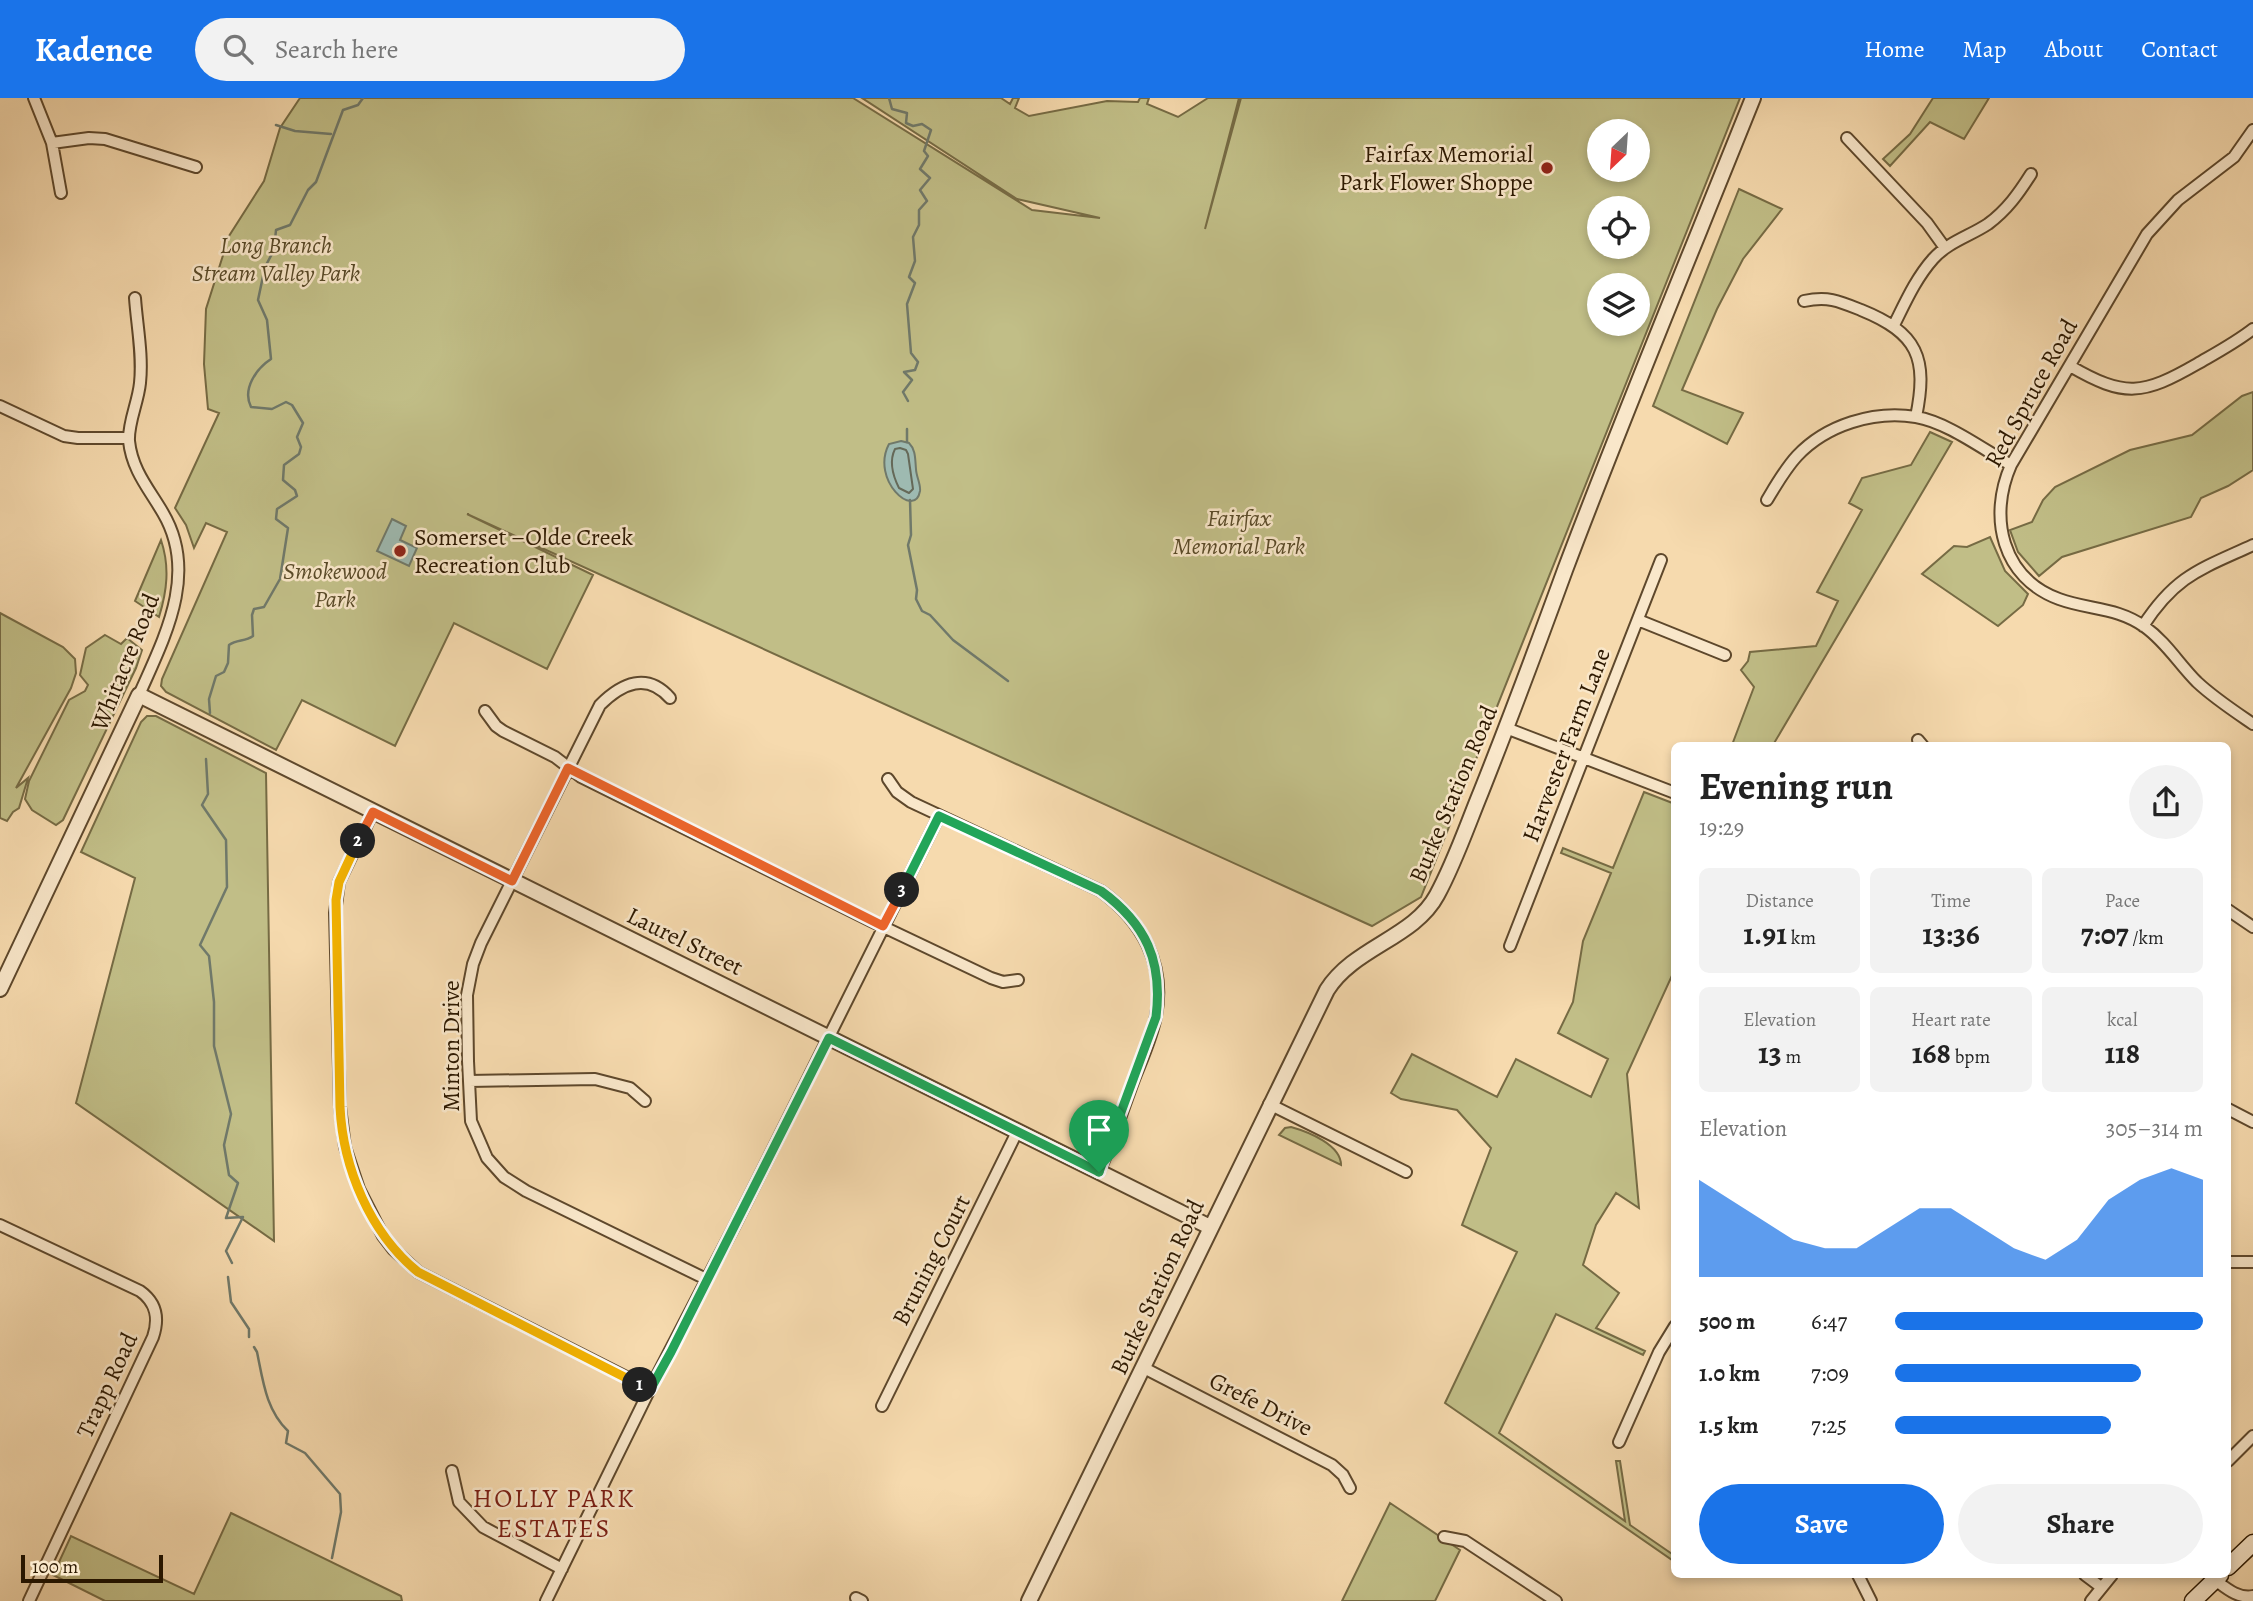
<!DOCTYPE html>
<meta charset="utf-8">
<style>
:root{--surface:#fff;--page:#f2f2f2;--text:#222;--muted:#767676;--accent:#1a73e8}
body{margin:0;font-family:Alegreya,serif;background:var(--page);color:var(--text);height:100vh;display:flex;flex-direction:column;font-size:26px;white-space:nowrap}
*{box-sizing:border-box;margin:0}
p{font-size:23px;color:var(--muted)}
.icon{flex:none;width:38px;height:38px;fill:none;stroke:currentColor;stroke-width:2;stroke-linecap:round;stroke-linejoin:round}
.map{position:relative;flex:1;overflow:hidden}
.panel{position:absolute;left:1671px;top:644px;width:560px;height:836px;display:flex;flex-direction:column;background:var(--surface);border-radius:10px;box-shadow:0 4px 10px #0003}
.panel>*{flex:none}
.needle{width:46px;rotate:205deg}
.tools{position:absolute;left:1587px;top:21px;display:grid;gap:14px}
.tools a{display:grid;place-items:center;width:63px;height:63px;border-radius:50%;background:var(--surface);box-shadow:0 4px 10px #0003;font-size:35px}
.scale{position:absolute;left:21px;bottom:18px;width:142px;box-sizing:border-box;padding-left:7px;border:4px solid #2c1800;border-top:0;font-size:19px;line-height:24px;white-space:nowrap;color:#2c1800;-webkit-text-stroke:5px #f9e7ca;paint-order:stroke}
.pin{position:absolute;display:grid;place-items:center;width:60px;height:60px;color:#fff;margin:-72px -30px;border-radius:50% 50% 50% 0;rotate:-45deg;box-shadow:0 0 7px #0007}
.pin .icon{rotate:45deg}
.km{position:absolute;width:35px;height:35px;margin:-18px;border-radius:50%;background:#222;color:#fff;font-size:19px;line-height:35px;text-align:center}
.round{display:grid;place-items:center;flex:none;width:74px;height:74px;border-radius:37px;background:var(--page)}
.head{display:flex;align-items:center;justify-content:space-between;height:119px;padding:0 28px}
h1{font-size:38px;font-weight:700;line-height:52px}
.figures{display:grid;grid-template-columns:repeat(3,1fr);gap:10px;height:119px;padding:7px 28px}
.figures div{display:grid;align-content:center;border-radius:10px;background:var(--page);text-align:center}
.figures b{font-size:30px;font-weight:700}
.figures small{font-size:19px;font-weight:400}
.figures p{font-size:19px}
.chart{height:196px;padding:14px 28px}
.chart p{display:flex;justify-content:space-between}
.chart svg{width:100%;height:126px;margin-top:7px;fill:var(--accent);opacity:.7}
.primary-button{display:flex;gap:14px;margin-top:auto;padding:14px 28px}
.primary-button a{flex:1;height:80px;border-radius:42px;background:var(--accent);color:#fff;font-size:28px;font-weight:700;line-height:80px;text-align:center}
.primary-button a+a{background:var(--page);color:var(--text)}
ul{padding:0 28px;list-style:none;font-size:23px}
li{display:grid;grid-template-columns:112px 84px 1fr;align-items:center;height:52px}
li i{height:18px;border-radius:9px;background:var(--accent)}
header{display:flex;align-items:center;gap:42px;box-sizing:border-box;height:98px;padding:0 35px;background:var(--accent);color:#fff}
header strong{font-size:33px}
nav{display:flex;gap:38px;margin-inline-start:auto;font-size:24px}
.search{width:490px;height:63px;background:var(--page);display:flex;align-items:center;gap:18px;box-sizing:border-box;padding:0 24px;border-radius:38px;color:var(--muted);font-size:26px}
.map>svg:first-child{display:block}
.green{fill:#c1be87;stroke:#766b44;stroke-width:2;fill-rule:evenodd}
.water{fill:#9ebab1;stroke:#70796a;stroke-width:2}
.lines{fill:none;stroke-linecap:round;stroke-linejoin:round}
.shore{stroke:#656958;stroke-width:2}
.stream{stroke:#70796a;stroke-width:2.5}
.minor-casing{stroke:#5e482c;stroke-width:14}
.tertiary-casing{stroke:#5e482c;stroke-width:18}
.secondary-casing{stroke:#2c1800;stroke-width:19}
.minor{stroke:#f9e7ca;stroke-width:10}
.tertiary{stroke:#f9e7ca;stroke-width:14}
.secondary{stroke:#f9e7ca;stroke-width:16}
.split-1-casing{stroke:#fff;stroke-width:14}
.split-2-casing{stroke:#fff;stroke-width:14}
.split-3-casing{stroke:#fff;stroke-width:14}
.split-4-casing{stroke:#fff;stroke-width:14}
.split-1{stroke:#22a559;stroke-width:9}
.split-2{stroke:#f5b400;stroke-width:9}
.split-3{stroke:#f0652b;stroke-width:9}
.split-4{stroke:#22a559;stroke-width:9}
.poi-dot{fill:#8f2418;stroke:#f9e7ca;stroke-width:2.5}
.labels{text-anchor:middle;dominant-baseline:central;stroke-width:5;stroke-linejoin:round;paint-order:stroke}
.poi-label{font-size:24px;fill:#2c1800;stroke:#f9e7ca;text-anchor:end}
.park-label{font-size:24px;font-style:italic;fill:#594a28;stroke:#f9e7ca}
.street-label{font-size:24px;fill:#2c1800;stroke:#f9e7ca}
.neighbourhood-label{font-size:26px;letter-spacing:2px;fill:#7a1f14;stroke:#f9e7ca}
</style>
<header>
<strong>Kadence</strong>
<div class="search"><svg class="icon" aria-label="search" viewBox="0 0 24 24"><circle cx="10" cy="10" r="6"/><path d="M15 15l6 6"/></svg>Search here</div>
<nav><a>Home</a><a>Map</a><a>About</a><a>Contact</a></nav>
</header>
<div class="map">
<svg width="2253" height="1503" viewBox="0 0 2253 1503">
<rect width="100%" height="100%" fill="#f6daae"/>
<filter id="stains"><feTurbulence type="fractalNoise" baseFrequency=".00286" numOctaves="4"/><feColorMatrix values="0 0 0 0 .2 0 0 0 0 .09 0 0 0 0 .02 0 0 0 .5 -.17"/></filter>
<radialGradient id="worn" r=".72"><stop offset=".6" stop-color="#630" stop-opacity="0"/><stop offset="1" stop-color="#630" stop-opacity=".3"/></radialGradient>
<path class="green" d="M 300,0 L 853,0 L 1032,112 L 1100,120 L 1017,101 L 862,0 L 1001,0 L 1010,6 L 1013,0 L 1019,0 L 1015,10 L 1029,18 L 1107,3 L 1138,4 L 1140,0 L 1149,0 L 1147,6 L 1178,19 L 1208,0 L 1239,0 L 1205,131 L 1241,0 L 1740,0 L 1421,799 L 1372,828 L 467,416 L 593,477 L 547,571 L 454,525 L 395,648 L 302,602 L 276,652 L 166,594 L 161,588 L 162,581 L 227,434 L 206,425 L 194,450 L 186,427 L 175,410 L 219,315 L 208,311 L 204,266 L 206,211 L 225,151 L 222,149 L 264,83 L 280,30 ZM 1600,33 L 1638,33 L 1638,72 L 1600,72 ZM 1600,110 L 1638,110 L 1638,149 L 1600,149 ZM 1600,187 L 1638,187 L 1638,226 L 1600,226 Z
M 1933,0 L 1989,0 L 1964,41 L 1930,24 L 1890,68 L 1883,61 L 1910,36 Z
M 1739,91 L 1782,111 L 1743,161 L 1717,211 L 1682,292 L 1743,315 L 1727,346 L 1653,308 Z
M 2253,294 L 2253,372 L 2228,388 L 2201,400 L 2191,419 L 2062,459 L 2039,478 L 2018,454 L 2010,432 L 2032,424 L 2043,402 L 2055,389 L 2130,352 L 2192,337 L 2242,298 Z
M 1930,334 L 1952,344 L 1773,647 L 1732,647 L 1754,589 L 1741,572 L 1748,563 L 1750,554 L 1816,548 L 1838,503 L 1817,494 L 1862,412 L 1849,405 L 1862,380 L 1911,367 Z
M 1990,439 L 2005,473 L 2028,496 L 2023,507 L 1998,528 L 1922,476 L 1954,448 L 1967,449 Z
M 161,442 C 170,469 167,493 159,519 L 135,503 Z
M 0,515 L 63,549 L 75,561 L 76,575 L 71,590 L 16,690 L 28,680 L 19,710 L 13,714 L 7,723 L 0,720 Z
M 105,537 L 121,546 L 127,540 L 142,552 L 136,570 L 63,722 L 56,727 L 32,712 L 25,701 L 29,683 L 69,602 L 85,593 L 88,587 L 80,577 L 86,550 Z
M 147,618 L 156,618 L 266,675 L 274,1143 L 76,1005 L 135,780 L 81,754 L 141,624 Z
M 1644,694 L 1675,706 L 1675,871 L 1627,976 L 1639,1110 L 1616,1095 L 1596,1127 L 1583,1167 L 1619,1195 L 1596,1230 L 1645,1253 L 1643,1257 L 1556,1216 L 1499,1335 L 1625,1423 L 1616,1363 L 1620,1363 L 1630,1427 L 1675,1458 L 1675,1464 L 1445,1305 L 1517,1154 L 1462,1127 L 1491,1050 L 1457,1012 L 1401,1001 L 1391,995 L 1412,956 L 1497,999 L 1516,961 L 1591,999 L 1608,961 L 1558,935 L 1573,904 L 1583,843 L 1611,775 L 1561,755 L 1563,750 L 1613,770 Z
M 1291,1029 C 1309,1034 1341,1047 1341,1067 L 1279,1037 L 1285,1030 Z
M 1390,1405 L 1460,1452 L 1435,1503 L 1342,1503 Z
M 231,1415 L 401,1498 L 402,1503 L 105,1503 L 53,1477 L 71,1438 L 194,1496 Z"/>
<path class="water" d="M 901,343 L 909,345 C 916,352 915,361 916,371 C 916,378 921,386 920,393 C 915,422 870,382 889,346 Z
M 392,421 L 406,428 L 400,442 L 417,450 L 409,468 L 377,453 Z"/>
<g class="lines">
<path class="shore" d="M 900,350 L 906,352 L 908,356 L 913,391 L 909,395 L 899,390 C 893,378 889,363 895,351 Z"/>
<path class="stream" d="M 889,0 L 892,11 L 907,15 L 906,25 L 913,28 L 922,26 L 931,32 L 924,53 L 928,58 L 920,71 L 930,80 L 920,92 L 927,103 L 919,112 L 919,127 L 913,139 L 915,163 L 909,179 L 915,185 L 907,206 L 911,255 L 918,264 L 915,272 L 904,274 L 912,282 L 903,294 L 908,303
M 276,27 L 295,33 L 331,36
M 907,344 L 907,331
M 910,402 L 911,437 L 908,447 L 917,492 L 916,501 L 922,513 L 930,517 L 953,542 L 1008,583
M 210,615 L 209,601 L 216,578 L 224,574 L 228,565 L 229,547 C 237,541 245,544 253,538 L 252,517 L 254,511 L 264,509 L 280,481 L 288,430 L 276,421 L 277,411 L 297,398 L 295,392 L 283,382 L 284,367 L 299,356 L 301,349 L 297,339 L 303,325 L 292,307 L 286,304 L 272,311 L 251,309 C 242,291 256,271 271,261 L 267,222 L 258,202 L 265,169 L 274,152 L 276,132 L 290,127 L 308,92 L 316,84 L 343,12 L 358,7 L 363,0
M 206,661 L 208,696 L 202,707 L 226,742 L 227,789 L 200,847 L 209,858 L 214,904 L 214,948 L 231,1016 L 224,1047 L 229,1077 L 238,1085 L 226,1120 L 243,1119 L 226,1153 L 232,1165
M 228,1179 L 231,1204 L 249,1231 L 249,1239
M 254,1249 L 257,1254 C 263,1283 266,1312 288,1333 L 286,1345 L 305,1355 L 340,1396 L 341,1414 L 332,1460"/>
<g class="minor-casing">
<path id="minor" d="M 34,0 L 52,45 L 61,95
M 2253,32 L 2234,59 L 2178,102 L 2147,136 L 2011,367 C 1988,419 2002,480 2059,501 C 2089,512 2117,509 2145,529 C 2166,544 2179,566 2197,584 C 2214,600 2234,613 2253,626
M 1847,40 L 1927,125 L 1945,150
M 52,45 L 89,40 L 105,41 L 196,69
M 135,200 C 137,228 143,257 140,285 C 138,305 128,324 129,343 C 132,372 149,391 163,415 C 199,476 164,540 139,597
M 1804,203 C 1828,198 1839,203 1861,212 C 1918,235 1928,260 1916,319
M 1894,227 C 1905,205 1916,180 1933,161 C 1948,144 1970,138 1988,126 C 2007,112 2019,95 2031,76
M 2070,268 C 2125,300 2143,297 2197,266 C 2216,255 2235,245 2253,231
M 0,308 L 64,338 L 78,340 L 129,340
M 1767,402 C 1776,387 1785,371 1797,358 C 1826,327 1874,312 1916,319 C 1947,324 1984,352 2011,367
M 1638,522 L 1725,557
M 2143,528 C 2176,477 2201,471 2253,447
M 670,600 C 647,574 622,585 600,607 L 481,845 L 473,866 L 467,897 L 468,963 L 471,1023 L 487,1060 L 504,1079 L 526,1093 L 706,1181
M 485,613 L 496,628 L 503,633 L 555,659 L 581,679 L 871,823 L 991,880 L 1003,884 L 1018,882
M 1506,630 L 1675,695
M 1918,642 L 1923,648
M 888,681 L 897,694 L 911,704 L 1101,793 C 1142,823 1166,866 1156,918 C 1152,940 1141,963 1133,984 C 1122,1014 1112,1045 1099,1074
M 373,714 L 339,784 L 335,815 L 340,1009 L 345,1049 L 359,1091 L 383,1138 L 393,1151 L 418,1174 L 650,1291
M 2228,812 L 2253,829
M 1510,848 L 1661,462
M 469,983 L 595,981 L 630,990 L 645,1003
M 1269,1006 L 1406,1074
M 2228,1011 L 2253,1024
M 0,1127 L 140,1193 C 157,1205 159,1221 153,1239 L 29,1503
M 2228,1164 L 2253,1164
M 1144,1270 L 1332,1367 L 1343,1377 L 1350,1390
M 882,1308 L 1017,1034
M 1619,1344 L 1659,1254 L 1675,1228
M 2228,1363 L 2253,1338
M 452,1373 L 459,1404 L 483,1429 L 562,1471
M 1444,1439 L 1465,1443 L 1556,1503
M 1858,1477 L 1871,1503
M 2085,1477 L 2101,1489
M 2215,1482 C 2226,1490 2238,1501 2253,1498
M 856,1500 L 862,1503
M 546,1503 L 650,1291 L 734,1129 L 939,718
M 2091,1503 L 2112,1477"/>
</g>
<g class="tertiary-casing">
<path id="tertiary" d="M 0,891 L 139,597 L 1210,1129
M 1029,1503 L 1327,892 C 1354,849 1414,840 1437,797 C 1455,764 1467,728 1481,694 C 1510,621 1538,546 1565,472 C 1625,313 1690,157 1753,0"/>
</g>
<g class="secondary-casing">
<path id="secondary" d="M 2228,1469 L 2253,1445
M 2193,1503 L 2220,1477"/>
</g>
<use href="#minor" class="minor"/>
<use href="#tertiary" class="tertiary"/>
<use href="#secondary" class="secondary"/>
</g>
<g class="lines">
<g class="split-1-casing">
<path id="split-1" d="M 640,1287 L 650,1292 L 671,1254 L 829,940 L 1099,1074"/>
</g>
<g class="split-2-casing">
<path id="split-2" d="M 358,743 L 339,784 L 336,802 L 340,1009 C 343,1070 370,1135 418,1174 L 640,1287"/>
</g>
<g class="split-3-casing">
<path id="split-3" d="M 358,743 L 373,714 L 512,783 L 568,670 L 883,828 L 902,792"/>
</g>
<g class="split-4-casing">
<path id="split-4" d="M 902,792 L 939,718 L 1101,793 C 1146,826 1163,863 1156,919 L 1099,1074"/>
</g>
<use href="#split-1" class="split-1"/>
<use href="#split-2" class="split-2"/>
<use href="#split-3" class="split-3"/>
<use href="#split-4" class="split-4"/>
</g>
<g class="poi-dot">
<circle cx="1547" cy="70" r="7"/>
<circle cx="400" cy="453" r="7"/>
</g>
<g class="labels">
<g class="poi-label">
<text x="1533" y="56">Fairfax Memorial<tspan x="1533" dy="28">Park Flower Shoppe</tspan></text>
<text x="414" y="439" text-anchor="start">Somerset –Olde Creek<tspan x="414" dy="28">Recreation Club</tspan></text>
</g>
<g class="park-label">
<text x="276" y="147">Long Branch<tspan x="276" dy="28">Stream Valley Park</tspan></text>
<text x="1239" y="420">Fairfax<tspan x="1239" dy="28">Memorial Park</tspan></text>
<text x="335" y="473">Smokewood<tspan x="335" dy="28">Park</tspan></text>
</g>
<g class="street-label">
<text transform="translate(2031 295) rotate(-61)">Red Spruce Road</text>
<text transform="translate(125 564) rotate(-68)">Whitacre Road</text>
<text transform="translate(1566 647) rotate(-69)">Harvester Farm Lane</text>
<text transform="translate(1453 696) rotate(-67)">Burke Station Road</text>
<text transform="translate(685 843) rotate(26)">Laurel Street</text>
<text transform="translate(451 948) rotate(-90)">Minton Drive</text>
<text transform="translate(931 1162) rotate(-63)">Bruning Court</text>
<text transform="translate(1157 1189) rotate(-65)">Burke Station Road</text>
<text transform="translate(107 1287) rotate(-65)">Trapp Road</text>
<text transform="translate(1261 1306) rotate(27)">Grefe Drive</text>
</g>
<g class="neighbourhood-label">
<text x="554" y="1400">HOLLY PARK<tspan x="554" dy="30">ESTATES</tspan></text>
</g>
</g>
<rect width="100%" height="100%" filter="url(#stains)"/>
<rect width="100%" height="100%" fill="url(#worn)"/>
</svg>
<div class="tools">
<a><svg class="needle" viewBox="-14 -14 28 28"><path d="M0-13l5 13h-10z" fill="#e53935"/><path d="M0 13l5-13h-10z" fill="#767676"/></svg></a>
<a><svg class="icon" aria-label="locate" viewBox="0 0 24 24"><circle cx="12" cy="12" r="6"/><path d="M12 2v4M12 18v4M2 12h4M18 12h4"/></svg></a>
<a><svg class="icon" aria-label="layers" viewBox="0 0 24 24"><path d="M12 4l9 5-9 5-9-5zM3 14l9 5 9-5"/></svg></a>
</div>
<div class="scale">100 m</div>
<div class="pin" style="left:1099px;top:1074px;background:#1e9e55"><svg class="icon" aria-label="arrive" viewBox="0 0 24 24"><path d="M6 21V4h12l-3 4 3 4H6"/></svg></div>
<b class="km" style="left:640px;top:1287px">1</b>
<b class="km" style="left:358px;top:743px">2</b>
<b class="km" style="left:902px;top:792px">3</b>
<section class="panel">
<div class="head"><div><h1>Evening run</h1><p>19:29</p></div><a class="round"><svg class="icon" aria-label="share" viewBox="0 0 24 24"><path d="M12 15V3M7 8l5-5 5 5M5 13v7h14v-7"/></svg></a></div>
<div class="figures">
<div><p>Distance</p><b>1.91<small> km</small></b></div>
<div><p>Time</p><b>13:36</b></div>
<div><p>Pace</p><b>7:07<small> /km</small></b></div>
</div>
<div class="figures">
<div><p>Elevation</p><b>13<small> m</small></b></div>
<div><p>Heart rate</p><b>168<small> bpm</small></b></div>
<div><p>kcal</p><b>118</b></div>
</div>
<div class="chart"><p><span>Elevation</span>305–314 m</p>
<svg viewBox="0 0 160 44" preserveAspectRatio="none"><path d="M0 44V10L10 17L20 24L30 31L40 34L50 34L60 27L70 20L80 20L90 27L100 34L110 38L120 31L130 17L140 10L150 6L160 10V44z"/></svg>
</div>
<ul>
<li><b>500 m</b>6:47<i style="width:100%"></i></li>
<li><b>1.0 km</b>7:09<i style="width:80%"></i></li>
<li><b>1.5 km</b>7:25<i style="width:70%"></i></li>
</ul>
<div class="primary-button"><a>Save</a><a>Share</a></div>
</section>
</div>
